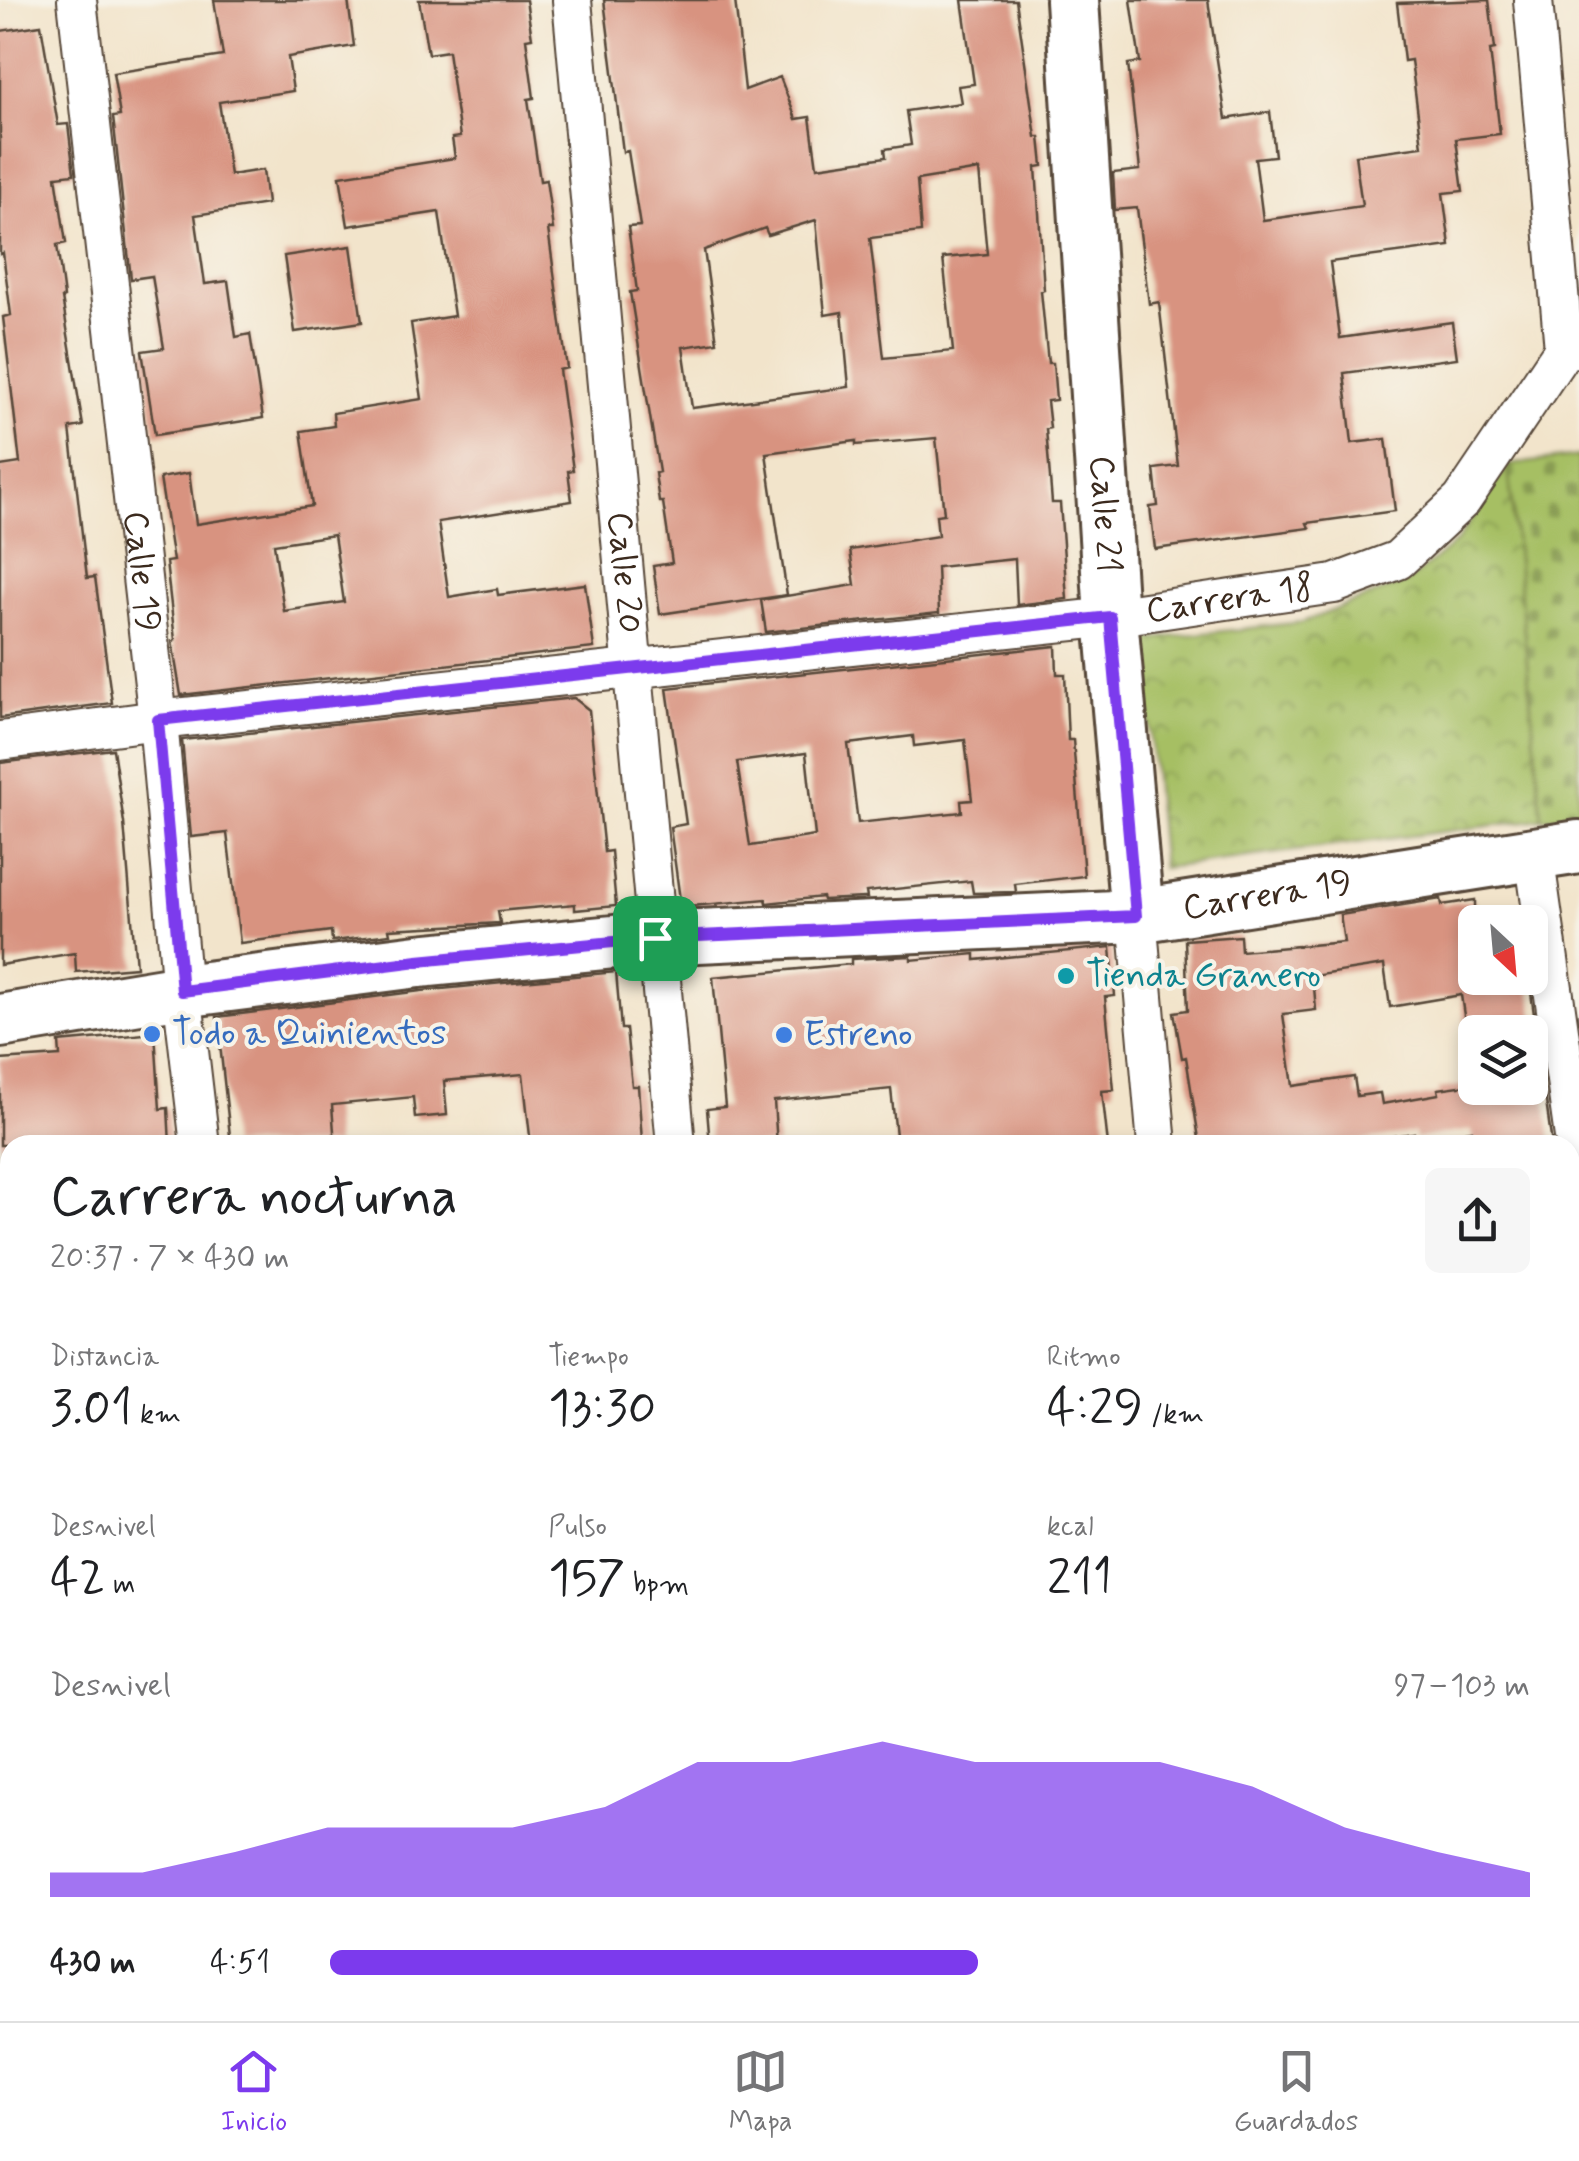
<!DOCTYPE html>
<html lang="es">
<meta charset="utf-8">
<style>
:root{--surface:#fff;--page:#f6f6f6;--text:#202124;--muted:#757577;--line:#e0e0e0;--accent:#7c3aed}
body{margin:0;font-family:Mynerve,sans-serif;background:var(--page);color:var(--text);height:100vh;display:flex;flex-direction:column;font-size:38px;white-space:nowrap}
*{box-sizing:border-box;margin:0}
p{font-size:32px;color:var(--muted)}
.icon{flex:none;width:55px;height:55px;fill:none;stroke:currentColor;stroke-width:2;stroke-linecap:round;stroke-linejoin:round}
.map{position:relative;flex:1;overflow:hidden}
.panel{position:absolute;left:0px;top:1135px;width:1580px;height:888px;display:flex;flex-direction:column;background:var(--surface);border-radius:30px 30px 0 0;box-shadow:0 5px 15px #0003}
.panel>*{flex:none}
.needle{width:65px;rotate:154deg}
.tools{position:absolute;left:1458px;top:905px;display:grid;gap:20px}
.tools a{display:grid;place-items:center;width:90px;height:90px;border-radius:15px;background:var(--surface);box-shadow:0 5px 15px #0003;font-size:50px}
.pin{position:absolute;display:grid;place-items:center;width:85px;height:85px;color:#fff;margin:-42px;border-radius:20px;box-shadow:0 5px 15px #0006}
.round{display:grid;place-items:center;flex:none;width:105px;height:105px;border-radius:15px;background:var(--page)}
.headline{display:flex;align-items:center;justify-content:space-between;height:170px;padding:0 50px}
h1{font-size:55px;font-weight:600;line-height:75px}
.figures{display:grid;grid-template-columns:repeat(3,1fr);gap:15px;height:170px;padding:10px 50px}
.figures div{display:grid;align-content:center}
.figures b{font-size:50px;font-weight:600}
.figures small{font-size:28px;font-weight:400}
.figures p{font-size:28px}
.chart{height:280px;padding:20px 50px}
.chart p{display:flex;justify-content:space-between}
.chart svg{width:100%;height:180px;margin-top:10px;fill:var(--accent);opacity:.7}
ul{padding:0 50px;list-style:none;font-size:32px}
li{display:grid;grid-template-columns:160px 120px 1fr;align-items:center;height:75px}
li i{height:25px;border-radius:12px;background:var(--accent)}
.menu{display:flex;justify-content:space-around;align-items:center;height:140px;border-top:2px solid var(--line);background:var(--surface);font-size:28px;color:var(--muted)}
.menu a{display:grid;justify-items:center;gap:5px}
.menu .selected{color:var(--accent)}
.map>svg:first-child{display:block}
.cemetery{fill:url(#cemetery-stones);stroke:#707441;stroke-width:2.5}
.park{fill:url(#park-crowns);stroke:#707441;stroke-width:2.5}
.building{fill:#d89380;fill-rule:evenodd}
.lines{fill:none;stroke-linecap:round;stroke-linejoin:round}
.street-casing{stroke:#564638;stroke-width:42}
.secondary-casing{stroke:#564638;stroke-width:58}
.street{stroke:#fff;stroke-width:38}
.secondary{stroke:#fff;stroke-width:52}
.route-casing{stroke:#fff;stroke-width:20}
.route{stroke:#7c3aed;stroke-width:12}
.culture-dot{fill:#0f9aa8;stroke:#f7f3e8;stroke-width:4}
.shop-dot{fill:#3f7fe0;stroke:#f7f3e8;stroke-width:4}
.labels{text-anchor:middle;dominant-baseline:central;stroke-width:8;stroke-linejoin:round;paint-order:stroke}
.street-label{font-size:35px;fill:#3b2a1e;stroke:#f7f3e8}
.culture-label{font-size:35px;fill:#0d838f;stroke:#f7f3e8;text-anchor:start}
.shop-label{font-size:35px;fill:#366cbe;stroke:#f7f3e8;text-anchor:start}
</style>
<div class="map">
<svg width="1579" height="2021" viewBox="0 0 1579 2021">
<defs>
<pattern id="cemetery-stones" width="16" height="16" patternUnits="userSpaceOnUse" patternTransform="scale(2.5)"><rect width="16" height="16" fill="#a6bf64"/><path d="M2 7V4a2 2 0 0 1 4 0v3zM10 15v-3a2 2 0 0 1 4 0v3z" fill="#889b52"/></pattern>
<pattern id="park-crowns" width="20" height="18" patternUnits="userSpaceOnUse" patternTransform="scale(2.5)"><rect width="20" height="18" fill="#a6bf64"/><path d="M2 6a3 3 0 1 1 6 0M12 15a3 3 0 1 1 6 0" fill="none" stroke="#889b52"/></pattern>
</defs>
<rect width="100%" height="100%" fill="#f7f3e8"/>
<filter id="ink" filterUnits="userSpaceOnUse"><feTurbulence type="fractalNoise" baseFrequency=".01" numOctaves="2"/><feDisplacementMap in="SourceGraphic" scale="20" xChannelSelector="R" yChannelSelector="G"/><feConvolveMatrix kernelMatrix="1 2 1 2 8 2 1 2 1" color-interpolation-filters="sRGB"/></filter>
<filter id="wash" filterUnits="userSpaceOnUse"><feTurbulence type="fractalNoise" baseFrequency=".0048" numOctaves="4" result="noise"/><feDisplacementMap in="SourceGraphic" scale="40" xChannelSelector="R" yChannelSelector="G"/><feGaussianBlur stdDeviation="2.25" result="paint"/><feColorMatrix in="noise" values="0 0 0 0 0 0 0 0 0 0 0 0 0 0 0 0 0 1.4 0 .05"/><feComposite in="paint" operator="in"/></filter>
<g filter="url(#wash)">
<rect width="100%" height="100%" fill="#f2e4cb"/>
<path class="cemetery" d="M 1579,456 L 1579,814 L 1542,819 L 1508,465 Z"/>
<path class="park" d="M 1508,465 L 1542,819 L 1162,868 L 1142,640 L 1303,622 L 1407,582 L 1456,542 Z"/>
<g id="blocks">
<path class="building" d="M 214,0 L 348,0 L 354,46 L 288,57 L 293,91 L 219,102 L 230,175 L 263,170 L 267,204 L 195,215 L 205,284 L 228,281 L 236,337 L 250,334 L 263,418 L 155,435 L 142,351 L 164,348 L 152,276 L 131,279 L 113,117 L 120,116 L 113,73 L 223,56 Z
M 419,0 L 526,0 L 532,38 L 526,39 L 534,98 L 528,99 L 540,181 L 546,180 L 553,229 L 548,229 L 567,368 L 559,370 L 573,470 L 568,471 L 572,501 L 438,522 L 449,597 L 497,589 L 498,595 L 585,584 L 594,648 L 181,695 L 172,641 L 175,640 L 166,562 L 173,561 L 160,478 L 189,473 L 196,524 L 312,506 L 301,431 L 334,426 L 333,413 L 422,399 L 411,323 L 454,316 L 439,212 L 348,226 L 340,176 L 455,158 L 452,138 L 460,137 L 448,51 L 428,54 ZM 334,535 L 344,602 L 284,611 L 274,544 Z
M 604,0 L 735,0 L 745,90 L 780,77 L 796,119 L 810,117 L 817,167 L 886,157 L 885,149 L 911,145 L 906,111 L 961,103 L 958,86 L 974,84 L 962,0 L 1016,0 L 1036,137 L 1040,137 L 1043,166 L 1036,167 L 1044,290 L 1041,291 L 1048,363 L 1053,363 L 1056,400 L 1047,401 L 1050,428 L 1046,429 L 1052,503 L 1060,503 L 1067,599 L 1017,605 L 1015,559 L 937,567 L 939,613 L 766,632 L 761,600 L 855,585 L 850,550 L 938,536 L 936,515 L 944,514 L 936,438 L 856,445 L 856,441 L 766,453 L 787,595 L 660,614 L 653,566 L 672,563 L 663,502 L 659,502 L 655,473 L 659,472 L 630,292 L 637,291 L 628,227 L 640,226 L 628,151 L 623,152 ZM 979,170 L 987,254 L 943,258 L 953,351 L 884,358 L 870,238 L 921,232 L 917,180 ZM 816,220 L 825,315 L 842,312 L 849,387 L 692,408 L 683,347 L 717,342 L 704,250 L 765,228 L 768,235 Z
M 1131,0 L 1208,0 L 1226,119 L 1270,112 L 1275,156 L 1255,158 L 1263,220 L 1362,206 L 1355,155 L 1422,146 L 1411,60 L 1404,61 L 1397,3 L 1489,0 L 1495,49 L 1490,50 L 1500,134 L 1456,139 L 1463,191 L 1443,193 L 1450,246 L 1330,262 L 1340,338 L 1452,322 L 1457,358 L 1344,373 L 1352,443 L 1386,439 L 1395,511 L 1307,523 L 1309,528 L 1155,549 L 1150,507 L 1158,506 L 1154,469 L 1178,466 L 1159,302 L 1149,304 L 1137,208 L 1115,210 L 1113,173 L 1140,170 L 1128,64 L 1140,62 Z
M 41,25 L 58,125 L 68,124 L 74,174 L 56,176 L 66,243 L 57,245 L 64,297 L 62,298 L 83,426 L 70,428 L 87,578 L 95,577 L 112,703 L 0,718 L 0,466 L 20,463 L 3,317 L 11,315 L 3,253 L 0,254 L 0,31 Z
M 351,246 L 362,322 L 295,332 L 284,256 Z
M 1056,646 L 1057,674 L 1065,674 L 1068,740 L 1073,740 L 1084,876 L 1015,884 L 1016,892 L 973,893 L 971,881 L 866,892 L 867,898 L 864,898 L 823,900 L 822,897 L 767,903 L 766,899 L 681,907 L 670,827 L 686,824 L 667,688 ZM 913,736 L 914,746 L 965,740 L 972,800 L 961,801 L 962,812 L 858,823 L 848,744 ZM 806,753 L 815,836 L 750,846 L 737,762 Z
M 574,698 L 589,710 L 604,852 L 611,851 L 616,906 L 575,910 L 575,904 L 498,911 L 500,923 L 389,929 L 390,934 L 342,940 L 332,941 L 331,931 L 240,943 L 227,833 L 191,837 L 182,740 Z
M 113,749 L 124,823 L 136,967 L 76,972 L 75,953 L 0,965 L 0,763 Z
M 1441,899 L 1442,905 L 1475,900 L 1475,987 L 1529,978 L 1552,1145 L 1474,1145 L 1472,1130 L 1415,1139 L 1414,1133 L 1335,1145 L 1200,1145 L 1186,1057 L 1182,1058 L 1174,1012 L 1188,1010 L 1185,940 L 1240,936 L 1241,951 L 1344,942 L 1340,915 ZM 1384,965 L 1390,1007 L 1461,995 L 1474,1084 L 1438,1089 L 1439,1094 L 1382,1104 L 1380,1093 L 1357,1096 L 1354,1077 L 1293,1086 L 1283,1014 L 1316,1010 L 1313,976 ZM 1475,1032 L 1530,1032 L 1530,1088 L 1475,1088 Z
M 1111,947 L 1115,996 L 1105,997 L 1114,1090 L 1102,1091 L 1108,1145 L 897,1145 L 891,1089 L 774,1101 L 777,1145 L 710,1145 L 707,1109 L 725,1107 L 713,977 L 851,964 L 851,959 L 911,956 L 911,960 L 975,954 L 975,960 Z
M 616,972 L 621,1029 L 626,1029 L 632,1086 L 638,1086 L 642,1141 L 596,1145 L 531,1145 L 523,1074 L 444,1081 L 447,1115 L 415,1118 L 413,1097 L 332,1105 L 335,1145 L 231,1145 L 217,1017 L 421,991 Z
M 155,1033 L 160,1109 L 168,1108 L 170,1145 L 0,1145 L 0,1060 L 60,1056 L 59,1042 Z"/>
</g>
</g>
<g filter="url(#ink)">
<use href="#blocks" fill-opacity="0" stroke="#564638" stroke-width="2.5"/>
<g class="lines">
<g class="street-casing">
<g id="street">
<path id="s1" d="M 77,0 L 158,720 L 182,991 L 200,1145"/>
<path id="s2" d="M 572,0 L 676,1145"/>
<path d="M 1533,0 L 1564,349"/>
<path id="s3" d="M 0,741 L 158,720 L 1111,617 L 1334,584 L 1398,560 L 1462,500 L 1564,349 L 1579,348"/>
<path d="M 1534,854 L 1579,1172"/>
<path d="M 1137,916 L 1157,1145"/>
<path d="M 1570,1577 L 1579,1575"/>
<path d="M 0,1822 L 10,1821"/>
<path d="M 305,2012 L 306,2021"/>
<path d="M 766,2012 L 766,2021"/>
<path d="M 1232,2012 L 1232,2021"/>
</g>
</g>
<g class="secondary-casing">
<g id="secondary">
<path id="s4" d="M 1072,0 L 1111,617 L 1137,916"/>
<path id="s5" d="M 0,1021 L 182,991 L 418,961 L 655,938 L 1137,916 L 1579,847"/>
</g>
</g>
<use href="#street" class="street"/>
<use href="#secondary" class="secondary"/>
</g>
</g>
<g class="lines" filter="url(#ink)">
<g class="route-casing">
<path id="route" d="M 1110,617 L 1136,916 L 655,938 L 418,961 L 182,991 L 158,720 Z"/>
</g>
<use href="#route" class="route"/>
</g>
<circle class="culture-dot" cx="1066" cy="976" r="10"/>
<g class="shop-dot">
<circle cx="152" cy="1034" r="10"/>
<circle cx="784" cy="1035" r="10"/>
</g>
<g class="labels">
<g class="street-label">
<text stroke="none"><textPath href="#s4" startOffset="515">Calle 21</textPath></text>
<text stroke="none"><textPath href="#s1" startOffset="575">Calle 19</textPath></text>
<text stroke="none"><textPath href="#s2" startOffset="575">Calle 20</textPath></text>
<text stroke="none"><textPath href="#s3" startOffset="1238">Carrera 18</textPath></text>
<text stroke="none"><textPath href="#s5" startOffset="1275">Carrera 19</textPath></text>
</g>
<g class="culture-label">
<text x="1086" y="976">Tienda Granero</text>
</g>
<g class="shop-label">
<text x="172" y="1034">Todo a Quinientos</text>
<text x="804" y="1035">Estreno</text>
</g>
</g>
</svg>
<div class="tools">
<a><svg class="needle" viewBox="-14 -14 28 28"><path d="M0-13l5 13h-10z" fill="#e53935"/><path d="M0 13l5-13h-10z" fill="#757577"/></svg></a>
<a><svg class="icon" aria-label="layers" viewBox="0 0 24 24"><path d="M12 4l9 5-9 5-9-5zM3 14l9 5 9-5"/></svg></a>
</div>
<div class="pin" style="left:655px;top:938px;background:#1e9e55"><svg class="icon" aria-label="arrive" viewBox="0 0 24 24"><path d="M6 21V4h12l-3 4 3 4H6"/></svg></div>
<section class="panel">
<div class="headline"><div><h1>Carrera nocturna</h1><p>20:37 · 7 × 430 m</p></div><a class="round"><svg class="icon" aria-label="share" viewBox="0 0 24 24"><path d="M12 15V3M7 8l5-5 5 5M5 13v7h14v-7"/></svg></a></div>
<div class="figures">
<div><p>Distancia</p><b>3.01<small> km</small></b></div>
<div><p>Tiempo</p><b>13:30</b></div>
<div><p>Ritmo</p><b>4:29<small> /km</small></b></div>
</div>
<div class="figures">
<div><p>Desnivel</p><b>42<small> m</small></b></div>
<div><p>Pulso</p><b>157<small> bpm</small></b></div>
<div><p>kcal</p><b>211</b></div>
</div>
<div class="chart"><p><span>Desnivel</span>97–103 m</p>
<svg viewBox="0 0 160 44" preserveAspectRatio="none"><path d="M0 44V38L10 38L20 33L30 27L40 27L50 27L60 22L70 11L80 11L90 6L100 11L110 11L120 11L130 17L140 27L150 33L160 38V44z"/></svg>
</div>
<ul>
<li><b>430 m</b>4:51<i style="width:54%"></i></li>
</ul>
</section>
</div>
<nav class="menu">
<a class="selected"><svg class="icon" aria-label="home" viewBox="0 0 24 24"><path d="M3 11l9-7 9 7M6 9v11h12V9"/></svg>Inicio</a>
<a><svg class="icon" aria-label="map" viewBox="0 0 24 24"><path d="M3 6l6-2 6 2 6-2v14l-6 2-6-2-6 2zM9 4v14M15 6v14"/></svg>Mapa</a>
<a><svg class="icon" aria-label="saved" viewBox="0 0 24 24"><path d="M7 4h10v16l-5-4-5 4z"/></svg>Guardados</a>
</nav>
